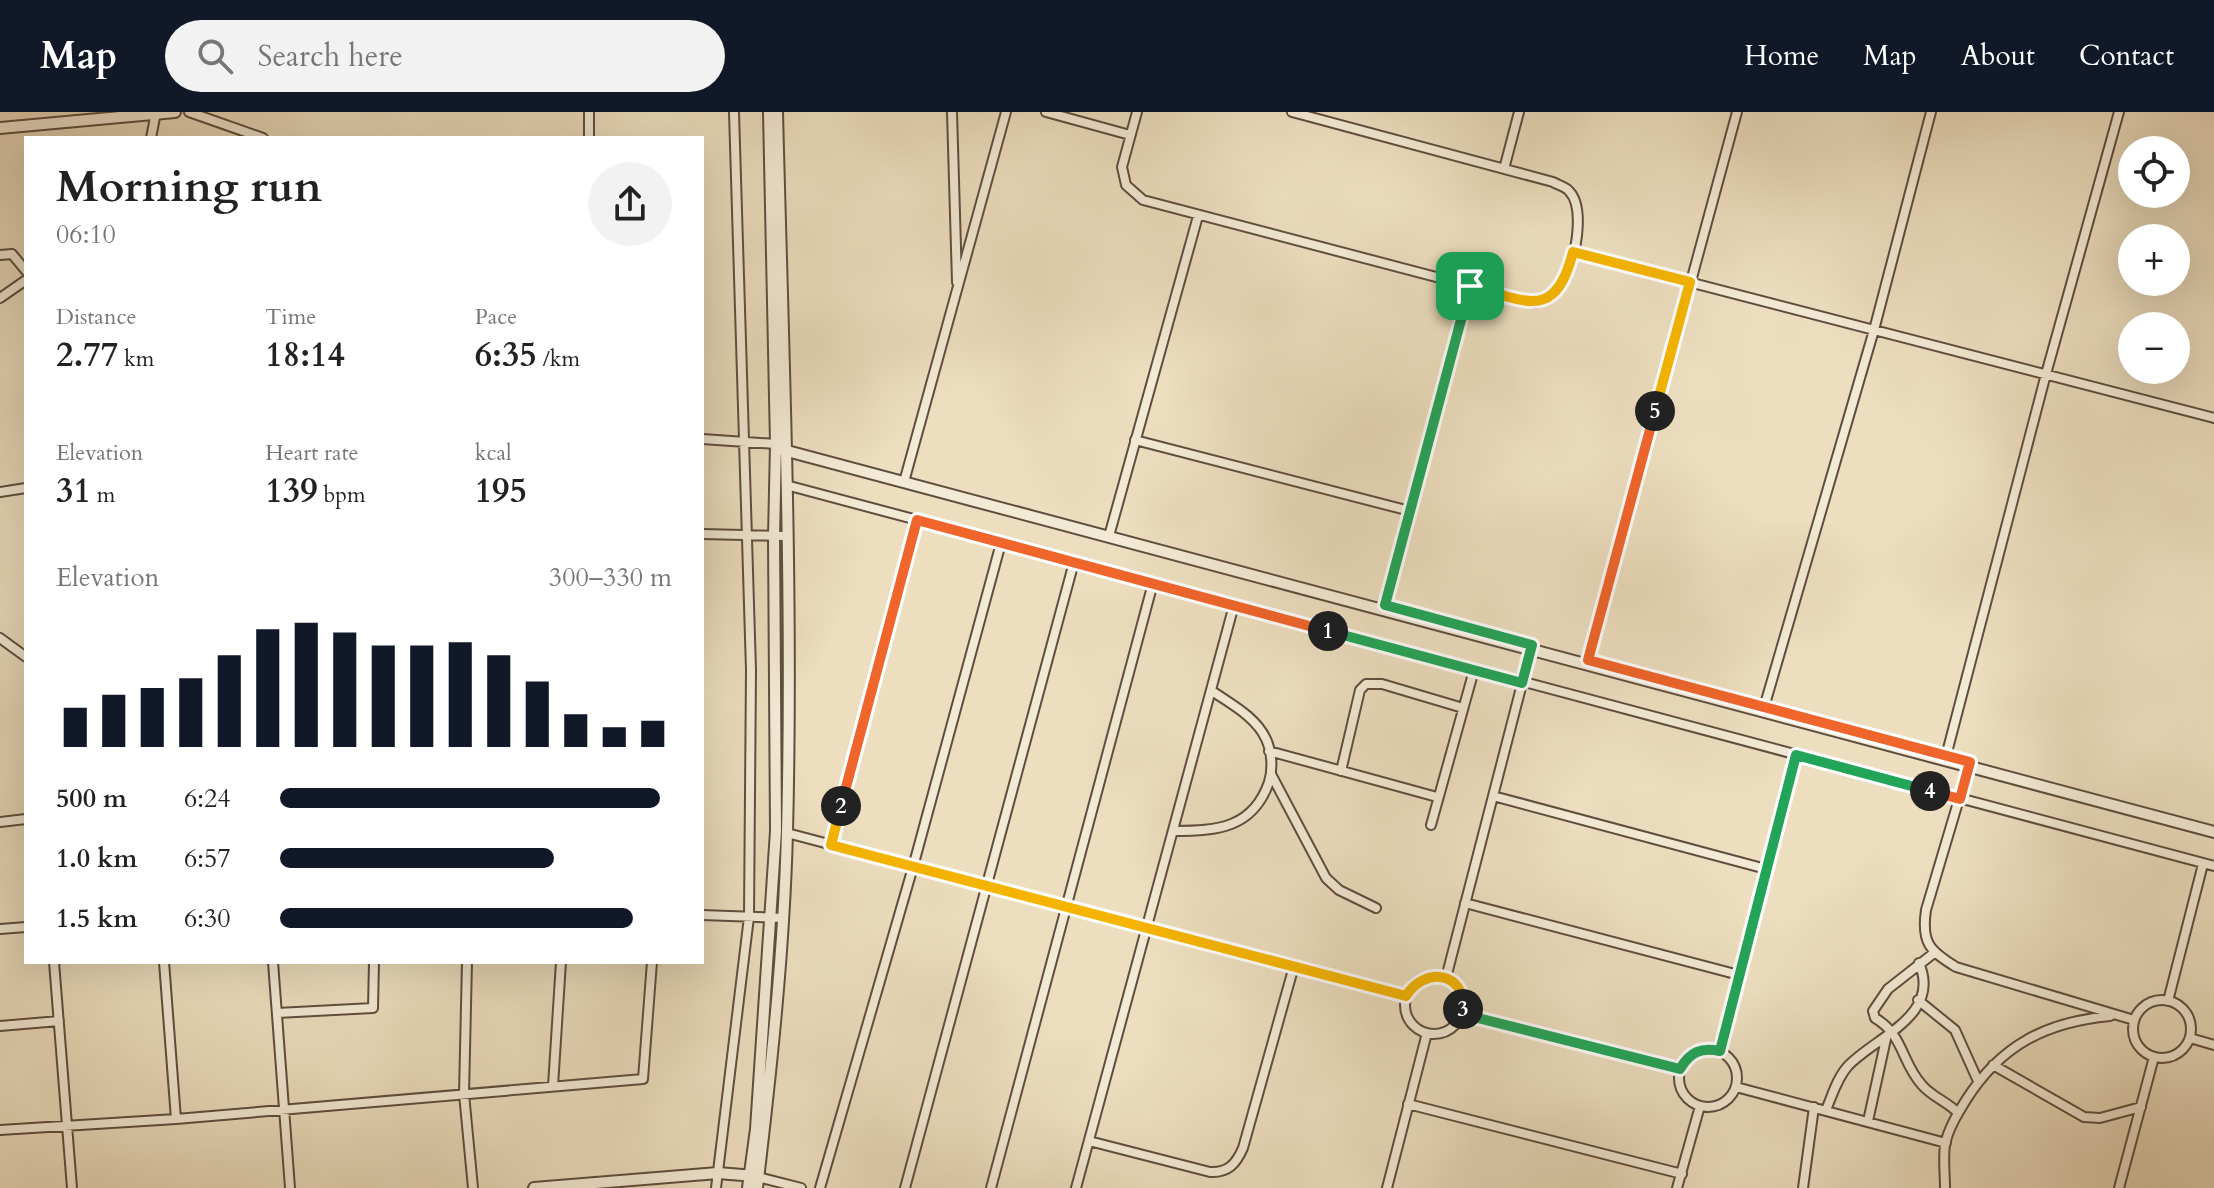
<!DOCTYPE html>
<meta charset="utf-8">
<style>
:root{--surface:#fff;--page:#f2f2f2;--text:#222;--muted:#767676;--accent:#111827}
body{margin:0;font-family:Cardo,serif;background:var(--page);color:var(--text);height:100vh;display:flex;flex-direction:column;font-size:30px;white-space:nowrap}
*{box-sizing:border-box;margin:0}
p{font-size:26px;color:var(--muted)}
.icon{flex:none;width:44px;height:44px;fill:none;stroke:currentColor;stroke-width:2;stroke-linecap:round;stroke-linejoin:round}
.map{position:relative;flex:1;overflow:hidden}
.details{position:absolute;left:24px;top:24px;width:680px;height:828px;display:flex;flex-direction:column;background:var(--surface);border-radius:0px;box-shadow:0 8px 32px #0002}
.details>*{flex:none}
.tools{position:absolute;left:2118px;top:24px;display:grid;gap:16px}
.tools a{display:grid;place-items:center;width:72px;height:72px;border-radius:50%;background:var(--surface);box-shadow:0 8px 32px #0002;font-size:40px}
.pin{position:absolute;display:grid;place-items:center;width:68px;height:68px;color:#fff;margin:-34px;border-radius:16px;box-shadow:0 4px 12px #0006}
.km{position:absolute;width:40px;height:40px;margin:-20px;border-radius:50%;background:#222;color:#fff;font-size:22px;line-height:40px;text-align:center}
.round{display:grid;place-items:center;flex:none;width:84px;height:84px;border-radius:42px;background:var(--page)}
.overview{display:flex;align-items:center;justify-content:space-between;height:136px;padding:0 32px}
h1{font-size:44px;font-weight:600;line-height:60px}
.figures{display:grid;grid-template-columns:repeat(3,1fr);gap:12px;height:136px;padding:8px 32px}
.figures div{display:grid;align-content:center}
.figures b{font-size:34px;font-weight:600}
.figures small{font-size:22px;font-weight:400}
.figures p{font-size:22px}
.chart{height:224px;padding:16px 32px}
.chart p{display:flex;justify-content:space-between}
.chart svg{width:100%;height:144px;margin-top:8px;stroke:var(--accent);stroke-width:6}
ul{padding:0 32px;list-style:none;font-size:26px}
li{display:grid;grid-template-columns:128px 96px 1fr;align-items:center;height:60px}
li i{height:20px;border-radius:10px;background:var(--accent)}
header{display:flex;align-items:center;gap:48px;box-sizing:border-box;height:112px;padding:0 40px;background:var(--accent);color:#fff}
header strong{font-size:38px}
nav{display:flex;gap:44px;margin-inline-start:auto;font-size:28px}
.search{width:560px;height:72px;background:var(--page);display:flex;align-items:center;gap:20px;box-sizing:border-box;padding:0 28px;border-radius:44px;color:var(--muted);font-size:30px}
.map>svg:first-child{display:block}
.lines{fill:none;stroke-linecap:round;stroke-linejoin:round}
.minor-casing{stroke:#5f4e40;stroke-width:12}
.tertiary-casing{stroke:#5f4e40;stroke-width:14}
.minor{stroke:#f3ead5;stroke-width:8}
.tertiary{stroke:#f3ead5;stroke-width:10}
.split-1-casing{stroke:#fff;stroke-width:16}
.split-2-casing{stroke:#fff;stroke-width:16}
.split-3-casing{stroke:#fff;stroke-width:16}
.split-4-casing{stroke:#fff;stroke-width:16}
.split-5-casing{stroke:#fff;stroke-width:16}
.split-6-casing{stroke:#fff;stroke-width:16}
.split-1{stroke:#22a559;stroke-width:10}
.split-2{stroke:#f0652b;stroke-width:10}
.split-3{stroke:#f5b400;stroke-width:10}
.split-4{stroke:#22a559;stroke-width:10}
.split-5{stroke:#f0652b;stroke-width:10}
.split-6{stroke:#f5b400;stroke-width:10}
</style>
<header>
<strong>Map</strong>
<div class="search"><svg class="icon" aria-label="search" viewBox="0 0 24 24"><circle cx="10" cy="10" r="6"/><path d="M15 15l6 6"/></svg>Search here</div>
<nav><a>Home</a><a>Map</a><a>About</a><a>Contact</a></nav>
</header>
<div class="map">
<svg width="2214" height="1076" viewBox="0 0 2214 1076">
<rect width="100%" height="100%" fill="#ecdebf"/>
<filter id="stains"><feTurbulence type="fractalNoise" baseFrequency=".0025" numOctaves="4"/><feColorMatrix values="0 0 0 0 .2 0 0 0 0 .09 0 0 0 0 .02 0 0 0 .5 -.17"/></filter>
<radialGradient id="worn" r=".72"><stop offset=".6" stop-color="#630" stop-opacity="0"/><stop offset="1" stop-color="#630" stop-opacity=".3"/></radialGradient>
<g class="lines">
<g class="minor-casing">
<path id="minor" d="M 189,0 L 263,26
M 589,0 L 589,26
M 952,0 L 957,170
M 1046,0 L 1130,23
M 1137,0 L 1122,55 L 1126,73 L 1143,88 L 1535,191 C 1547,186 1557,182 1564,169 C 1575,151 1586,96 1569,79 C 1566,75 1558,73 1553,70 L 1292,0
M 151,26 L 156,0
M 1504,57 L 1519,0
M 1573,140 L 2214,306
M 0,143 L 12,142 L 26,159
M 0,186 L 26,168
M 702,327 L 776,332
M 1135,328 L 1410,399
M 904,370 L 1006,0
M 786,373 L 2214,754
M 0,380 L 26,376
M 702,422 L 787,424
M 1109,424 L 1198,104
M 1384,497 L 1470,174
M 0,526 L 26,545
M 1587,552 L 1737,0
M 1763,599 L 1874,218 L 1931,0
M 1269,639 L 1437,685
M 1945,648 L 2046,262 L 2119,0
M 1970,650 L 1926,798 C 1921,831 1930,839 1956,855 L 2134,908
M 1341,659 L 1360,578 L 1366,572 L 1382,572 L 1463,596
M 1271,662 L 1326,766 L 1339,778 L 1376,796
M 1493,684 L 1766,757
M 0,710 L 26,707
M 1431,713 L 1474,558
M 1174,719 C 1218,719 1253,716 1269,670 C 1273,657 1272,640 1266,627 C 1256,605 1231,592 1212,579
M 787,721 L 1406,884
M 831,733 L 917,408
M 1465,791 L 1739,863
M 702,803 L 783,806
M 0,817 L 26,815
M 1934,841 L 1888,877 L 1873,899 L 1875,906 C 1904,923 1901,950 1922,973 C 1932,985 1948,990 1958,1001
M 54,850 L 72,1076
M 164,850 L 176,1007
M 273,850 L 290,1076
M 467,850 L 464,982 L 473,1076
M1405 893a29 29 0 1 1 58 0a29 29 0 1 1-58 0Z
M 1446,866 L 1532,533
M2133 917a29 29 0 1 1 58 0a29 29 0 1 1-58 0Z
M 1918,888 L 1955,918 L 1978,969
M 2168,889 L 2203,752
M 277,901 L 373,896 L 374,850
M 1462,902 L 1680,957
M 0,914 L 59,909
M 2190,926 L 2214,933
M1679 966a29 29 0 1 1 58 0a29 29 0 1 1-58 0Z
M 1720,939 L 1796,643
M 1993,953 L 2084,1005 L 2100,1006 L 2141,995
M 553,974 L 561,850
M 1736,975 L 1946,1031
M 1408,992 L 1682,1062
M 1826,998 C 1832,984 1837,966 1848,954 C 1875,925 1942,904 1919,851
M 1868,1009 L 1886,927
M 0,1018 L 176,1007 L 643,967 L 652,850
M 1089,1029 L 1210,1060 C 1228,1061 1236,1052 1243,1036 L 1294,854
M 758,1065 L 801,1076
M 716,1076 L 749,805 L 751,558 L 734,0
M 820,1076 L 913,755 L 1001,431
M 905,1076 L 1074,450
M 991,1076 L 1153,471
M 1076,1076 L 1234,493
M 1387,1076 L 1427,921
M 1677,1076 L 1700,994
M 1803,1076 L 1814,995
M 1945,1076 C 1945,1062 1943,1047 1945,1033 C 1948,1017 1958,1001 1966,988 C 2001,933 2046,910 2110,904
M 2119,1076 L 2154,945"/>
</g>
<g class="tertiary-casing">
<path id="tertiary" d="M 0,16 L 175,0
M 776,336 L 2214,720
M 534,1076 L 718,1061 L 755,1064
M 748,1076 L 756,1017 L 776,719 L 774,425 L 776,332 L 769,0
M 757,1076 C 771,958 784,839 787,720 C 793,480 783,240 777,0"/>
</g>
<use href="#minor" class="minor"/>
<use href="#tertiary" class="tertiary"/>
</g>
<g class="lines">
<g class="split-1-casing">
<path id="split-1" d="M 1328,519 L 1522,571 L 1532,533 L 1385,493 L 1470,174"/>
</g>
<g class="split-2-casing">
<path id="split-2" d="M 841,694 L 917,408 L 1328,519"/>
</g>
<g class="split-3-casing">
<path id="split-3" d="M 841,694 L 831,733 L 1406,884 C 1424,854 1466,860 1463,897"/>
</g>
<g class="split-4-casing">
<path id="split-4" d="M 1463,897 L 1462,902 L 1680,957 C 1690,940 1701,935 1720,939 L 1796,643 L 1930,679"/>
</g>
<g class="split-5-casing">
<path id="split-5" d="M 1655,299 L 1588,548 L 1970,650 L 1960,687 L 1930,679"/>
</g>
<g class="split-6-casing">
<path id="split-6" d="M 1470,174 C 1525,188 1555,211 1573,140 L 1690,170 L 1655,299"/>
</g>
<use href="#split-1" class="split-1"/>
<use href="#split-2" class="split-2"/>
<use href="#split-3" class="split-3"/>
<use href="#split-4" class="split-4"/>
<use href="#split-5" class="split-5"/>
<use href="#split-6" class="split-6"/>
</g>
<rect width="100%" height="100%" filter="url(#stains)"/>
<rect width="100%" height="100%" fill="url(#worn)"/>
</svg>
<div class="tools">
<a><svg class="icon" aria-label="locate" viewBox="0 0 24 24"><circle cx="12" cy="12" r="6"/><path d="M12 2v4M12 18v4M2 12h4M18 12h4"/></svg></a>
<a>+</a>
<a>−</a>
</div>
<div class="pin" style="left:1470px;top:174px;background:#1e9e55"><svg class="icon" aria-label="arrive" viewBox="0 0 24 24"><path d="M6 21V4h12l-3 4 3 4H6"/></svg></div>
<b class="km" style="left:1328px;top:519px">1</b>
<b class="km" style="left:841px;top:694px">2</b>
<b class="km" style="left:1463px;top:897px">3</b>
<b class="km" style="left:1930px;top:679px">4</b>
<b class="km" style="left:1655px;top:299px">5</b>
<section class="details">
<div class="overview"><div><h1>Morning run</h1><p>06:10</p></div><a class="round"><svg class="icon" aria-label="share" viewBox="0 0 24 24"><path d="M12 15V3M7 8l5-5 5 5M5 13v7h14v-7"/></svg></a></div>
<div class="figures">
<div><p>Distance</p><b>2.77<small> km</small></b></div>
<div><p>Time</p><b>18:14</b></div>
<div><p>Pace</p><b>6:35<small> /km</small></b></div>
</div>
<div class="figures">
<div><p>Elevation</p><b>31<small> m</small></b></div>
<div><p>Heart rate</p><b>139<small> bpm</small></b></div>
<div><p>kcal</p><b>195</b></div>
</div>
<div class="chart"><p><span>Elevation</span>300–330 m</p>
<svg viewBox="0 0 160 44" preserveAspectRatio="none"><path d="M5 44V32M15 44V28M25 44V26M35 44V23M45 44V16M55 44V8M65 44V6M75 44V9M85 44V13M95 44V13M105 44V12M115 44V16M125 44V24M135 44V34M145 44V38M155 44V36"/></svg>
</div>
<ul>
<li><b>500 m</b>6:24<i style="width:97%"></i></li>
<li><b>1.0 km</b>6:57<i style="width:70%"></i></li>
<li><b>1.5 km</b>6:30<i style="width:90%"></i></li>
</ul>
</section>
</div>
